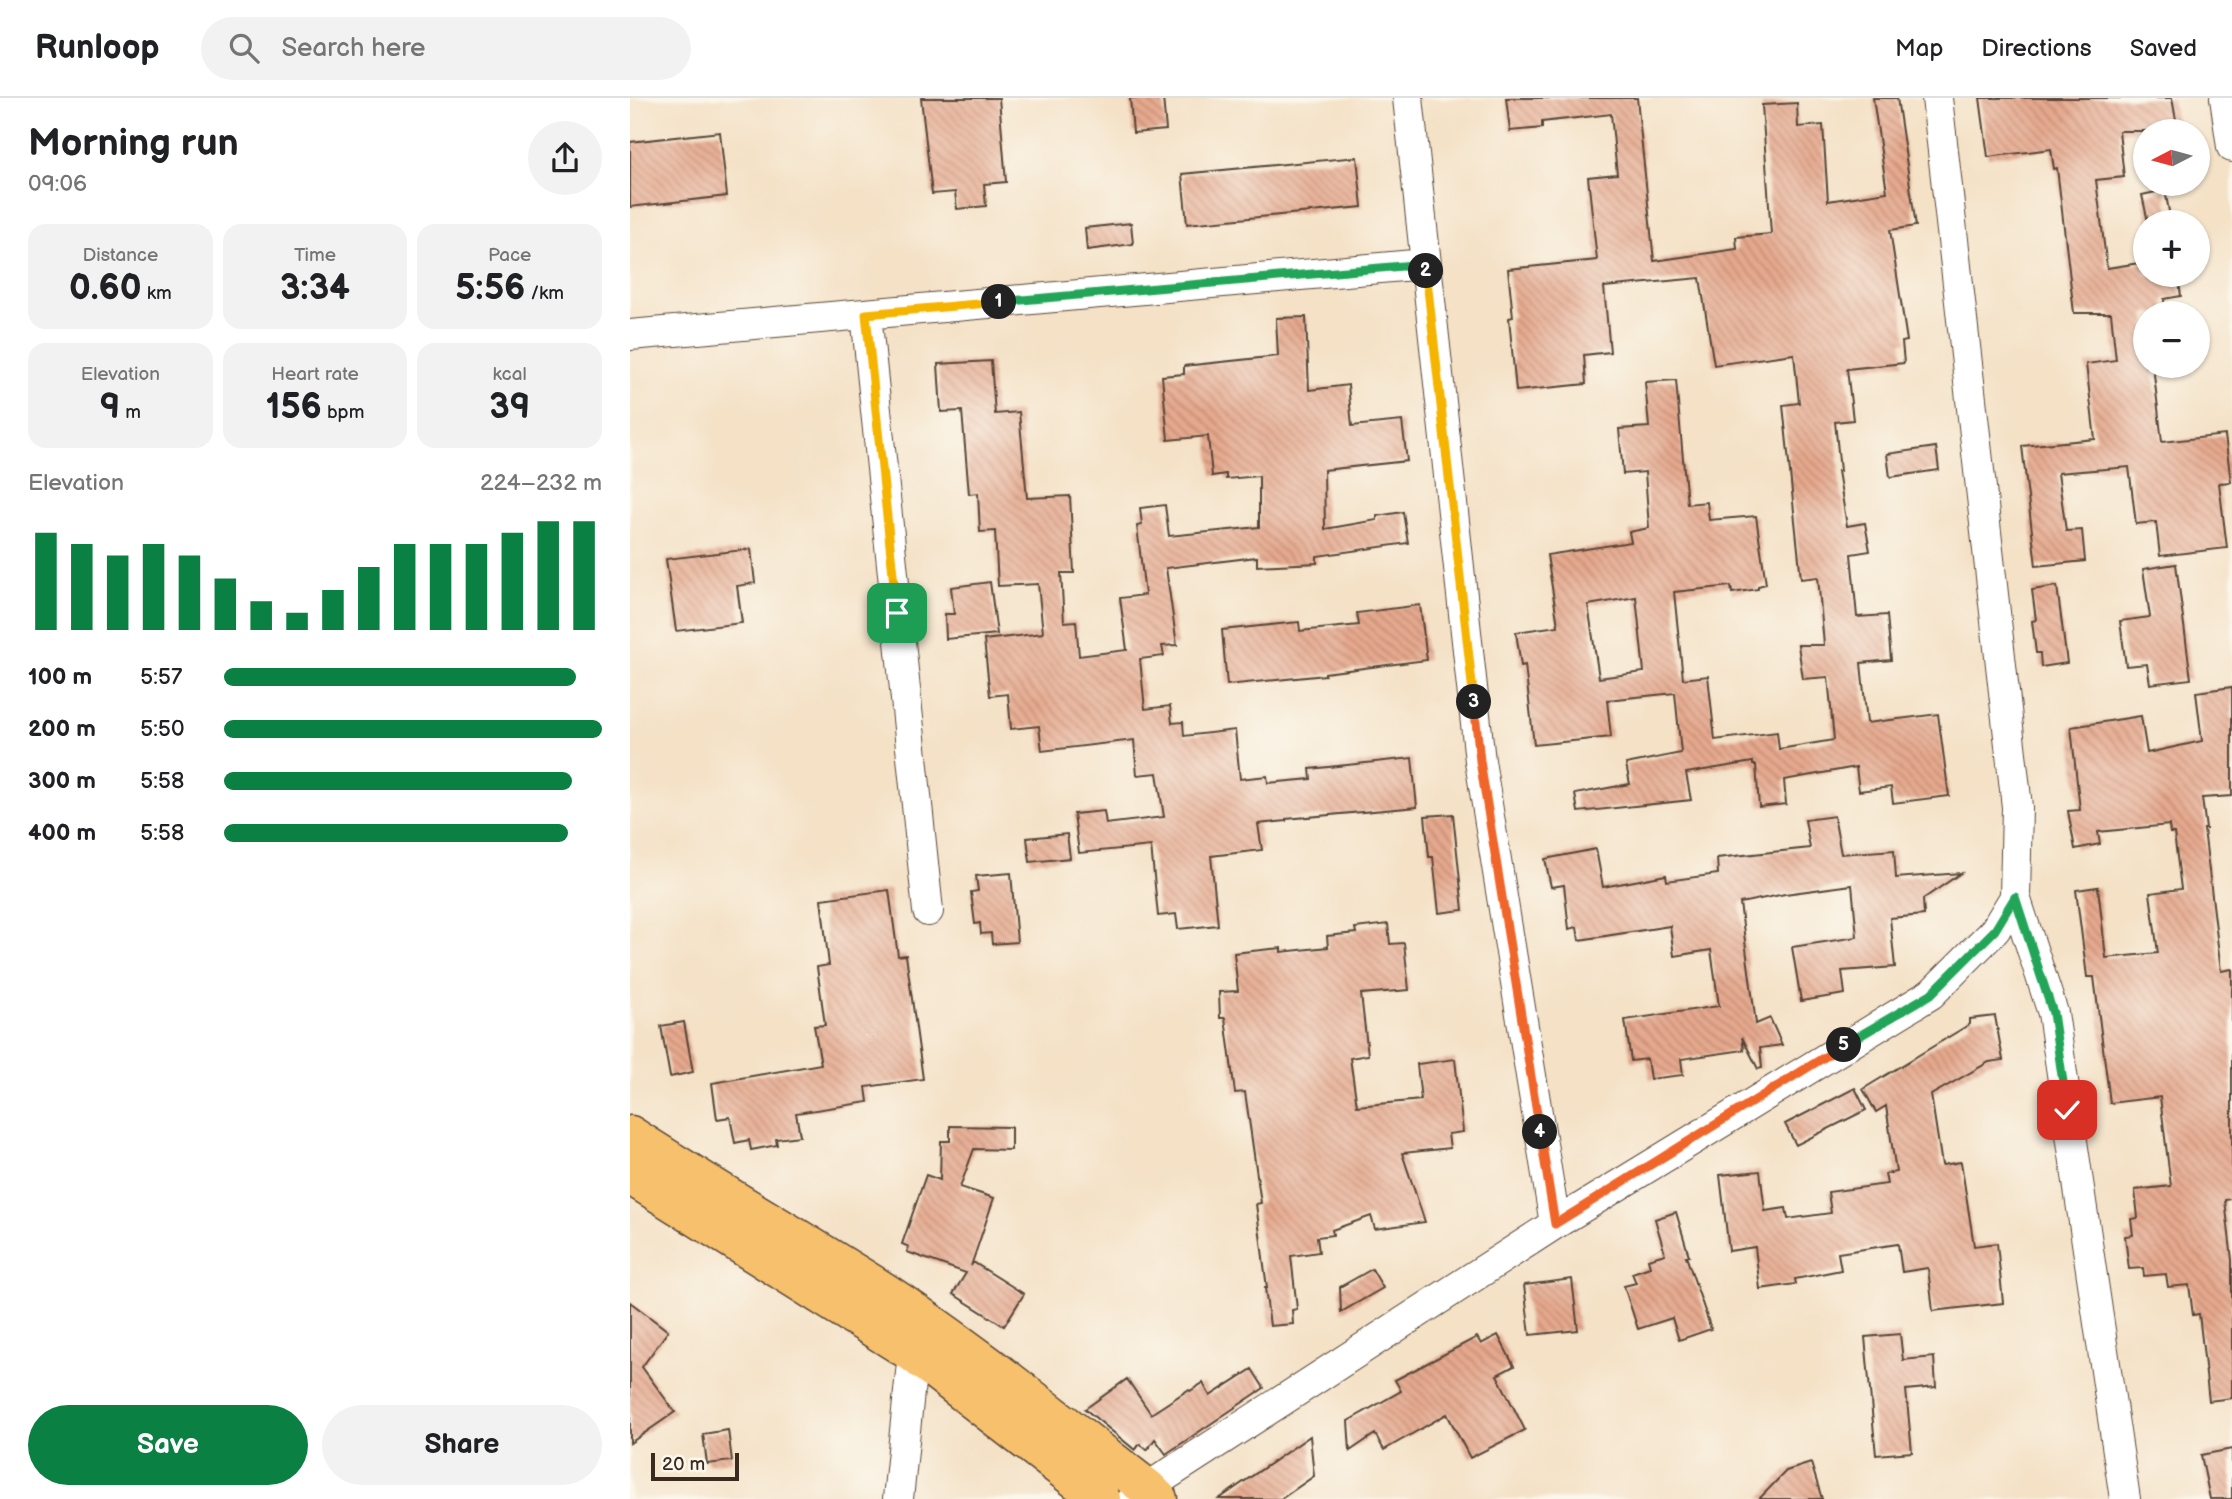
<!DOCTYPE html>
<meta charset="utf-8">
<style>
:root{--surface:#fff;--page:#f2f2f2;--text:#202124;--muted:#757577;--line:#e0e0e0;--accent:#0b8043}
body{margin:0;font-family:"Balsamiq Sans",sans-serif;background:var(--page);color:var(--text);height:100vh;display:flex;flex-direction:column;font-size:26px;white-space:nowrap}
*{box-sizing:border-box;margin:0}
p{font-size:23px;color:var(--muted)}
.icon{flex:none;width:38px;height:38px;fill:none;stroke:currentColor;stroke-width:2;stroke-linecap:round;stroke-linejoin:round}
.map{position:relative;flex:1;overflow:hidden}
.side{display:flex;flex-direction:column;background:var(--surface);width:630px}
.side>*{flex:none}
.needle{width:46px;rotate:264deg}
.buttons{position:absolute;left:1503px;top:21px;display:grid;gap:14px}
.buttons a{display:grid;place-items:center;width:77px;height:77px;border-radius:50%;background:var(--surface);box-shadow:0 2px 5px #0004;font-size:35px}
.scale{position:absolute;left:21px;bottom:18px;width:88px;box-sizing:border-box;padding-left:7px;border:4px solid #3b2a1e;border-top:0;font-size:19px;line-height:24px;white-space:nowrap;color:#3b2a1e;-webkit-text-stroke:5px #fbf7ec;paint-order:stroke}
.pin{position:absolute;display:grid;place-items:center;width:60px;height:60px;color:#fff;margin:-30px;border-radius:14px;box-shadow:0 4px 10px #0006}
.km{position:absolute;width:35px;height:35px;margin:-18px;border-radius:50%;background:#222;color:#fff;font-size:19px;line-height:35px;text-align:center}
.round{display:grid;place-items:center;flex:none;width:74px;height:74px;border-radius:37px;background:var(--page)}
.overview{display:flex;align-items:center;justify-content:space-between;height:119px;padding:0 28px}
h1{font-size:38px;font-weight:700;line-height:52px}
.metrics{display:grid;grid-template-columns:repeat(3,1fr);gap:10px;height:119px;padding:7px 28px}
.metrics div{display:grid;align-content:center;border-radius:18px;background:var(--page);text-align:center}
.metrics b{font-size:35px;font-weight:700}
.metrics small{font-size:19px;font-weight:400}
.metrics p{font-size:19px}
.chart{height:196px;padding:14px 28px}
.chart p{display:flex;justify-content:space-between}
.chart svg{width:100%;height:126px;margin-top:7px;stroke:var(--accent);stroke-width:6}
.action{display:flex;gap:14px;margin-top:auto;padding:14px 28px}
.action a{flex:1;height:80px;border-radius:42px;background:var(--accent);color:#fff;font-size:28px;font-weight:700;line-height:80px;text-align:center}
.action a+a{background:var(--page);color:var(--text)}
ul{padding:0 28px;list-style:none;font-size:23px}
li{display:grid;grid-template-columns:112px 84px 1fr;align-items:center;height:52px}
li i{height:18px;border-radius:9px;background:var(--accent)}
header{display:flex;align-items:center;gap:42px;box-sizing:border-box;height:98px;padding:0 35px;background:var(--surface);border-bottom:2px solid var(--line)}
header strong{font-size:33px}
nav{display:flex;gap:38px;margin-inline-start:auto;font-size:24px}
.search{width:490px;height:63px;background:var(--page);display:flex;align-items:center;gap:18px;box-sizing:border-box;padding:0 24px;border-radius:38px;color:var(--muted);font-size:26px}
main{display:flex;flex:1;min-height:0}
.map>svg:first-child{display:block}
.building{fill:url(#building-back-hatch);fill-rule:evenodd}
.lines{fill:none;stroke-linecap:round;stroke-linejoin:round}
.minor-casing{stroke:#574537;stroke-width:32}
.major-casing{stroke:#574537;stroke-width:41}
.minor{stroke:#fff;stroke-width:30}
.major{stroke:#f7c06c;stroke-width:38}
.split-1-casing{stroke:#fff;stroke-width:14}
.split-2-casing{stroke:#fff;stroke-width:14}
.split-3-casing{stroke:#fff;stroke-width:14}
.split-4-casing{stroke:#fff;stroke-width:14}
.split-5-casing{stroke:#fff;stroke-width:14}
.split-6-casing{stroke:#fff;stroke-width:14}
.split-1{stroke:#f5b400;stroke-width:9}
.split-2{stroke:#22a559;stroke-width:9}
.split-3{stroke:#f5b400;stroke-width:9}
.split-4{stroke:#f0652b;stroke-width:9}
.split-5{stroke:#f0652b;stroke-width:9}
.split-6{stroke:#22a559;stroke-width:9}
</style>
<header>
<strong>Runloop</strong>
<div class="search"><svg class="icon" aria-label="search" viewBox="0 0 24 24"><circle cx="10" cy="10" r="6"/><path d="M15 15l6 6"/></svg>Search here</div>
<nav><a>Map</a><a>Directions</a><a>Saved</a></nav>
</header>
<main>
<section class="side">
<div class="overview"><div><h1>Morning run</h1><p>09:06</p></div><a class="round"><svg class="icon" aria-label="share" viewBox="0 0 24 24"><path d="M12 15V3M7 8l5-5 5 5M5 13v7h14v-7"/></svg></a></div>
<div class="metrics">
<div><p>Distance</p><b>0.60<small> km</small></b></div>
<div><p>Time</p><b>3:34</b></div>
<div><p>Pace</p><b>5:56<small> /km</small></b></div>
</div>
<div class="metrics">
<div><p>Elevation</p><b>9<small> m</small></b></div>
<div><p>Heart rate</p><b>156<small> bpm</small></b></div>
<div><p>kcal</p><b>39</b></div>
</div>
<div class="chart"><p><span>Elevation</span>224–232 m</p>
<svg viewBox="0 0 160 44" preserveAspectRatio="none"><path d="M5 44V10M15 44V14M25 44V18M35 44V14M45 44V18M55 44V26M65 44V34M75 44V38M85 44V30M95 44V22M105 44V14M115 44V14M125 44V14M135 44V10M145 44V6M155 44V6"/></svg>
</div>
<ul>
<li><b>100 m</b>5:57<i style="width:93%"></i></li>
<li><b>200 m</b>5:50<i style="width:100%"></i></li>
<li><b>300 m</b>5:58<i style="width:92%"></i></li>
<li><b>400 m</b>5:58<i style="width:91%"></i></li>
</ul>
<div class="action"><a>Save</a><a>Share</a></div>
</section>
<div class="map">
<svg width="1602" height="1401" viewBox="0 0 1602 1401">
<defs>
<pattern id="building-back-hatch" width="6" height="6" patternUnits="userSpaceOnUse" patternTransform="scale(1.75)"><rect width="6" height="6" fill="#e6a98e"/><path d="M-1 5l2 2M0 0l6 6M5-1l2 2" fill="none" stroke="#bc8a73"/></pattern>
</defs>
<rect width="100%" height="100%" fill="#fbf7ec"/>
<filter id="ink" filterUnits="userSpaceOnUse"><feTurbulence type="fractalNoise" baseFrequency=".0143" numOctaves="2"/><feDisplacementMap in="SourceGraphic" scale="14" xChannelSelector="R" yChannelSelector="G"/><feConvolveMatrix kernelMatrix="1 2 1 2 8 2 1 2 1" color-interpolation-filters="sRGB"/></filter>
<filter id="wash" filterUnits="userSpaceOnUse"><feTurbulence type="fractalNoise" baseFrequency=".00686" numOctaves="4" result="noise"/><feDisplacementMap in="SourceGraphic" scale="28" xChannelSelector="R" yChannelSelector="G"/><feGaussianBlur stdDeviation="1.57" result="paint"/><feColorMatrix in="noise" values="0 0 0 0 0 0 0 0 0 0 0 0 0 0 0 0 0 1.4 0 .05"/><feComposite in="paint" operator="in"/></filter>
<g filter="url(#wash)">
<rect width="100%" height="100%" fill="#f4e1c6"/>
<g id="blocks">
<path class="building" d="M 291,0 L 369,0 L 376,84 L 354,86 L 356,108 L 327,111 L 325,94 L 302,96 Z
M 500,0 L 533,0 L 536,32 L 503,35 Z
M 876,0 L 1007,0 L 1024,163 L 1107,151 L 1106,139 L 1141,136 L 1132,7 L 1167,5 L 1168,29 L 1193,27 L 1198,103 L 1257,94 L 1243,0 L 1267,0 L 1286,128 L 1260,132 L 1277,243 L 1272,244 L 1274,265 L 1217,271 L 1223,322 L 1205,324 L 1210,373 L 1208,373 L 1217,428 L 1235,425 L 1240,453 L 1221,456 L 1227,519 L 1257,517 L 1261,562 L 1231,565 L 1237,625 L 1308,616 L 1319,698 L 1263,705 L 1261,689 L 1229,693 L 1226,669 L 1154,682 L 1156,706 L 1129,709 L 1126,667 L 1123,667 L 1123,664 L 1056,675 L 1061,702 L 948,714 L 945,696 L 1000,686 L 996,666 L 1051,655 L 1045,595 L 977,602 L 981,639 L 904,647 L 895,567 L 891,568 L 886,534 L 928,528 L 917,457 L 1001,444 L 999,434 L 1019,430 L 1015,374 L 993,376 L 989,331 L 1019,329 L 1015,284 L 1046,282 L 1057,406 L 1077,404 L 1079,422 L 1126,418 L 1136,486 L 1128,488 L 1128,491 L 1102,495 L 1101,488 L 1044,494 L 1053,581 L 1078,578 L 1085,642 L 1147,634 L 1149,651 L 1204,642 L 1198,579 L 1173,581 L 1168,547 L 1194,547 L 1188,479 L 1171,481 L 1153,307 L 1169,305 L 1164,256 L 1084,267 L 1070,180 L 974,189 L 980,254 L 954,257 L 956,286 L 886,293 L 879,220 L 883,219 L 878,171 L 967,162 L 958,79 L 987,76 L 981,16 L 912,24 L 912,30 L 880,33 ZM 1006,499 L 1014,574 L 969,580 L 958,507 Z
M 1350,0 L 1542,0 L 1548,33 L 1489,33 L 1494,79 L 1466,82 L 1477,170 L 1516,164 L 1516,177 L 1548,177 L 1551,198 L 1534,201 L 1535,215 L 1516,215 L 1516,268 L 1523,268 L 1532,344 L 1595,337 L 1601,384 L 1589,385 L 1597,450 L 1530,458 L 1526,424 L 1506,426 L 1499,369 L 1428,375 L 1436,433 L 1452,432 L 1455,463 L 1406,468 L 1392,348 L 1465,341 L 1456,266 L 1486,262 L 1481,215 L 1444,215 L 1427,70 L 1424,71 L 1421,51 L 1358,59 Z
M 90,34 L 97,98 L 0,109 L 0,44 Z
M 727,59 L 732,109 L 557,126 L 552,76 Z
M 1535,92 L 1541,124 L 1518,124 L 1512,97 Z
M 501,125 L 503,146 L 457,152 L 455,130 Z
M 676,219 L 679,292 L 718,287 L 722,328 L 772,323 L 777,363 L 694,372 L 695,431 L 747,422 L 747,418 L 773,414 L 778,445 L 687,458 L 687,465 L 627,468 L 627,459 L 536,470 L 547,547 L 532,548 L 534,558 L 510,561 L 515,611 L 540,608 L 542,625 L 553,624 L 554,638 L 605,632 L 610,681 L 637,678 L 638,685 L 681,681 L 680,671 L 782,660 L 787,709 L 656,721 L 656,723 L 628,726 L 632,752 L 581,758 L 588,827 L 548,831 L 546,816 L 528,818 L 521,748 L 449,755 L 444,716 L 474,713 L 476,726 L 534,719 L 527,675 L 507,677 L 504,642 L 412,653 L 409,628 L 381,631 L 378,596 L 360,598 L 354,542 L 413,535 L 408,486 L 368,488 L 365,433 L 350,434 L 348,395 L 339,396 L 332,313 L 311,314 L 308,266 L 361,263 L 365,316 L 389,314 L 397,400 L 440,398 L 444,475 L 431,475 L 434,524 L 446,523 L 449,558 L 497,552 L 490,500 L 515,497 L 507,428 L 512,427 L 510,410 L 535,407 L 539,438 L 629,429 L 629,378 L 596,381 L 596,376 L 582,378 L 578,338 L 538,342 L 532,278 L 554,276 L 554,268 L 648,258 L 646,220 Z
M 1306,349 L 1309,372 L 1260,379 L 1257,356 Z
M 121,451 L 125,485 L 107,488 L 112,525 L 46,533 L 36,461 Z
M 1546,466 L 1561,581 L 1520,586 L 1517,566 L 1496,568 L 1490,523 L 1520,519 L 1513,471 Z
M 360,484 L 367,536 L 316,541 L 315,516 L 324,516 L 321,489 Z
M 1427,488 L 1437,565 L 1411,569 L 1410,555 L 1406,555 L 1402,523 L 1406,522 L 1402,492 Z
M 790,507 L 797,562 L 695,575 L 695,577 L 597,587 L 592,532 L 669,524 L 670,533 L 729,527 L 727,515 Z
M 1602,589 L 1602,698 L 1572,700 L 1576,731 L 1574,731 L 1591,873 L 1602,871 L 1602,1101 L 1595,1102 L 1602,1162 L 1602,1300 L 1579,1303 L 1569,1216 L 1563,1217 L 1559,1187 L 1538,1189 L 1536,1176 L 1514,1178 L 1513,1170 L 1499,1171 L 1495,1138 L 1503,1137 L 1501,1121 L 1508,1120 L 1505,1092 L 1541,1088 L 1530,999 L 1480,1005 L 1464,879 L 1457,879 L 1446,792 L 1468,789 L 1476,860 L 1528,855 L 1520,795 L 1551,791 L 1544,735 L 1540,735 L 1539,727 L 1468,734 L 1470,746 L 1445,751 L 1438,713 L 1450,712 L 1441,629 L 1511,618 L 1517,655 L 1572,643 L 1566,594 Z
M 823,716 L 833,812 L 809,815 L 803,759 L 799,759 L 795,718 Z
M 1204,718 L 1211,756 L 1264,752 L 1266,780 L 1331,775 L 1293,801 L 1294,817 L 1260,820 L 1265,869 L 1212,873 L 1215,896 L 1171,903 L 1162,849 L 1227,839 L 1222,787 L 1155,796 L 1110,805 L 1126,926 L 1140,920 L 1152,947 L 1130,950 L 1132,970 L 1128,971 L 1112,939 L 1114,952 L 1051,961 L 1053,977 L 1020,981 L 1017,961 L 1001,963 L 995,922 L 1089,908 L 1081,852 L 1044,858 L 1040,828 L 949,842 L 947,829 L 939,831 L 934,787 L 921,789 L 915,761 L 966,751 L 973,789 L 1036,777 L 1037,783 L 1088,776 L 1087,760 L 1180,750 L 1175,722 Z
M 437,736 L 440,760 L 400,764 L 397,740 Z
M 381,775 L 387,844 L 362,846 L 361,835 L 351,836 L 350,825 L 345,826 L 341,794 L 348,793 L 346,778 Z
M 259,792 L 268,858 L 276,857 L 293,981 L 236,989 L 238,1004 L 166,1015 L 170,1038 L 146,1041 L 147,1047 L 121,1052 L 119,1042 L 105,1045 L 100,1019 L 87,1021 L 82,985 L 191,966 L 184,928 L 195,927 L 187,869 L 199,867 L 191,801 Z
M 758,826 L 760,846 L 774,845 L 779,892 L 731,896 L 738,957 L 720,960 L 727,1008 L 791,1002 L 787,966 L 825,961 L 833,1034 L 818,1036 L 820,1050 L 772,1055 L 795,1124 L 745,1131 L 741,1118 L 702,1132 L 703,1137 L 687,1139 L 689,1154 L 661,1158 L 667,1211 L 662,1212 L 663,1226 L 640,1228 L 635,1190 L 637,1190 L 626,1106 L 631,1105 L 615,994 L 605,995 L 595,920 L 590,920 L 589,894 L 608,893 L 604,855 L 651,850 L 651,854 L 698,849 L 697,838 L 726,835 L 725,830 Z
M 1365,918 L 1373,962 L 1359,964 L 1301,997 L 1312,1067 L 1331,1064 L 1344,1148 L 1367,1145 L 1373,1205 L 1303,1213 L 1298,1170 L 1272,1174 L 1268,1146 L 1208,1155 L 1211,1172 L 1165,1181 L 1166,1186 L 1130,1191 L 1125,1149 L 1099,1153 L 1090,1077 L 1130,1073 L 1135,1113 L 1156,1110 L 1158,1121 L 1201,1115 L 1198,1094 L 1257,1086 L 1255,1076 L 1266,1074 L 1256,1008 L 1246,1014 L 1233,991 L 1340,926 L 1340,921 Z
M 54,924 L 63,974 L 40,979 L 31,928 Z
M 1225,990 L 1236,1012 L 1166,1047 L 1155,1026 Z
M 320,1028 L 381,1029 L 381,1052 L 344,1051 L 330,1089 L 364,1100 L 341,1168 L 343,1164 L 394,1196 L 374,1228 L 323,1196 L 336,1175 L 277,1154 L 279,1149 L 272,1146 L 296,1077 L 310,1082 L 311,1043 L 320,1043 Z
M 1046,1114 L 1059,1158 L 1056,1158 L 1081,1231 L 1049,1242 L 1042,1220 L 1008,1231 L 994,1188 L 1006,1185 L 1002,1175 L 1020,1169 L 1018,1161 L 1035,1156 L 1025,1121 Z
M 742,1171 L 753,1190 L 711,1214 L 710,1189 Z
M 942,1181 L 948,1232 L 900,1237 L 894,1187 Z
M 0,1204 L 38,1233 L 12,1269 L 45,1314 L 0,1345 Z
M 1270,1236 L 1273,1262 L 1304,1259 L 1306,1289 L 1276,1292 L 1282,1354 L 1246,1357 L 1235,1239 Z
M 868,1237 L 884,1268 L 867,1277 L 895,1332 L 840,1360 L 817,1316 L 754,1352 L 745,1336 L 720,1353 L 718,1323 L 771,1293 L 765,1282 L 847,1239 L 851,1246 Z
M 622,1271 L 634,1290 L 536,1356 L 525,1341 L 517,1352 L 510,1346 L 505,1352 L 455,1311 L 497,1281 L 521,1316 L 558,1292 L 560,1293 L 573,1285 L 580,1298 Z
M 98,1332 L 102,1363 L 77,1366 L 73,1336 Z
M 680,1338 L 684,1378 L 651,1401 L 589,1401 Z
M 1602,1351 L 1602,1401 L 1580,1401 L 1571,1357 Z
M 1181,1365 L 1192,1401 L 1129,1401 L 1156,1373 Z"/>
</g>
</g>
<g filter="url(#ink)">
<use href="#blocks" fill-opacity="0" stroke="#574537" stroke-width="2"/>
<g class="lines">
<g class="minor-casing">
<path id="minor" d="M 778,0 L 850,663 L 925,1126
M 1307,0 L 1387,709 L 1385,799 L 1423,915 L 1495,1401
M 1595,0 L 1602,49
M 236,216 L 298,813
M 0,237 L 795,166
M 268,1401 L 283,1255
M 503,1401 L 517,1390 L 925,1126 L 1301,896 L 1365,832 L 1385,799"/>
</g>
<g class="major-casing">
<path id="major" d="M 0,1037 C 83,1091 169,1140 253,1193 C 345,1253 430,1323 517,1390 L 528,1401
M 0,1077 L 283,1255 L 471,1401"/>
</g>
<use href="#minor" class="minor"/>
<use href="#major" class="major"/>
</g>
</g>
<g class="lines" filter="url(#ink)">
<g class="split-1-casing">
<path id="split-1" d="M 267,515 L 236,216 L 369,204"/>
</g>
<g class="split-2-casing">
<path id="split-2" d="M 369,204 L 795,166 L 796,173"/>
</g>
<g class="split-3-casing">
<path id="split-3" d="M 796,173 L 844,604"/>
</g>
<g class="split-4-casing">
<path id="split-4" d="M 844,604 L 850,663 L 910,1034"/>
</g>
<g class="split-5-casing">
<path id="split-5" d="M 910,1034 L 925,1126 L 1214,947"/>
</g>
<g class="split-6-casing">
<path id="split-6" d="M 1214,947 L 1301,896 L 1365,832 L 1385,799 L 1423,915 L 1437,1012"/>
</g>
<use href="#split-1" class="split-1"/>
<use href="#split-2" class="split-2"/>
<use href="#split-3" class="split-3"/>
<use href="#split-4" class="split-4"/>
<use href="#split-5" class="split-5"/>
<use href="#split-6" class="split-6"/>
</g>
</svg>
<div class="buttons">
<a><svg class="needle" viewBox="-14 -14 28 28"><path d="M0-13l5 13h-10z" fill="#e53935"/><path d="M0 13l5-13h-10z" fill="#757577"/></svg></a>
<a>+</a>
<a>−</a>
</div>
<div class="scale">20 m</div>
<div class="pin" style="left:267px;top:515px;background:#1e9e55"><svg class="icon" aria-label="arrive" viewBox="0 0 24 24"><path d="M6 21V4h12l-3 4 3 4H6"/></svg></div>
<div class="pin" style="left:1437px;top:1012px;background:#d93025"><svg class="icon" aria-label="check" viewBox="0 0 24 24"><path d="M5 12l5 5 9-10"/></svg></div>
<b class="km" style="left:369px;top:204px">1</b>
<b class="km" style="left:796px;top:173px">2</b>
<b class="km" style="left:844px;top:604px">3</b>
<b class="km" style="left:910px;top:1034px">4</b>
<b class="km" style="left:1214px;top:947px">5</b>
</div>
</main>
